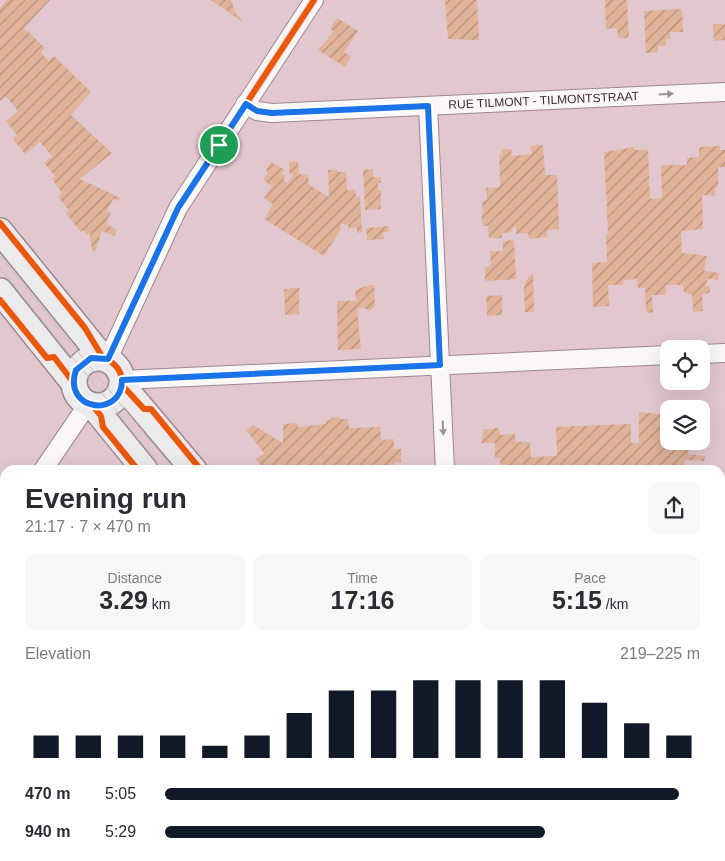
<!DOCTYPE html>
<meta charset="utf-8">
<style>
:root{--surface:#fff;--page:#f7f7f7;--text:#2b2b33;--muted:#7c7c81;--accent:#111827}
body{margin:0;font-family:Helvetica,sans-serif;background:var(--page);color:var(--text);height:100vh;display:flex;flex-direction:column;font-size:19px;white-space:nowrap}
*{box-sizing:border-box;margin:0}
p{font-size:16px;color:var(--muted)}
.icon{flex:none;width:28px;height:28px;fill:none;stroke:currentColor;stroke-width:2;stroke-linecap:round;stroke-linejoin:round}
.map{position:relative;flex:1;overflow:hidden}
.side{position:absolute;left:0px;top:465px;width:725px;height:396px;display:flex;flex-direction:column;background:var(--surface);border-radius:15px 15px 0 0;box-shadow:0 5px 20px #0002}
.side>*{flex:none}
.tools{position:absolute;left:660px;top:340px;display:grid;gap:10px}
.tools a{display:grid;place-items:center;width:50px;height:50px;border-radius:10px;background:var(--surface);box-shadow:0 5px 20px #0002;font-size:25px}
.pin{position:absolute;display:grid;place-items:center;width:42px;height:42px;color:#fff;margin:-21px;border:2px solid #fff;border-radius:50%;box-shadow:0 1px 5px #0007}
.round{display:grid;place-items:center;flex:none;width:52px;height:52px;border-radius:10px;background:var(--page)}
.overview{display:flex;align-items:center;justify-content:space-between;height:85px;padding:0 25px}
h1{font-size:28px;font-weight:700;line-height:38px}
.stats{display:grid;grid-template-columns:repeat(3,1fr);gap:8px;height:85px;padding:5px 25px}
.stats div{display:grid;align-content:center;border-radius:10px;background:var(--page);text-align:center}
.stats b{font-size:25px;font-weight:700}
.stats small{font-size:14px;font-weight:400}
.stats p{font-size:14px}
.chart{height:140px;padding:10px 25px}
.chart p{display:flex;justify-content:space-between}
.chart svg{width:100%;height:90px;margin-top:5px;stroke:var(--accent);stroke-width:6}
ul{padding:0 25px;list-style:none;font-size:16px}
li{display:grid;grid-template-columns:80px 60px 1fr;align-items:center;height:38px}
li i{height:12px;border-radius:6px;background:var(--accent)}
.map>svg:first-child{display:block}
.grass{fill:url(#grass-dots)}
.garden{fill:url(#garden-furrows)}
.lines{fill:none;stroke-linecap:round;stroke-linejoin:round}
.street-casing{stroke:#9d888e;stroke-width:20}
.secondary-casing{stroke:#9d888e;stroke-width:28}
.primary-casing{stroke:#b9aaae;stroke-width:30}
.street{stroke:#fbf7f8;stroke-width:18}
.secondary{stroke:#ebebee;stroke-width:25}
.primary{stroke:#dbdfe5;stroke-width:28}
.tram{stroke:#c8c0c2;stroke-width:1}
.cycleway-casing{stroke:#ffe4ea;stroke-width:9}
.cycleway{stroke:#e8590c;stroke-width:6}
.oneway{fill:#9d9194}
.route-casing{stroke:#fff;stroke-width:10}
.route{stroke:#1a73e8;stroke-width:6}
.labels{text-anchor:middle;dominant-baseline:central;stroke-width:5;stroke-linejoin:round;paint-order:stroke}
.street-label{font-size:12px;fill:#3f2b31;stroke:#ffe4ea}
</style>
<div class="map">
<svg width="725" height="861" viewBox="0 0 725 861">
<defs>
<pattern id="grass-dots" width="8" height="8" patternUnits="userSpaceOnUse" patternTransform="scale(1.25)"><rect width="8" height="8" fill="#e1b399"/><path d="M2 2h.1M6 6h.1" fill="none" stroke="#b8927d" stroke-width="1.8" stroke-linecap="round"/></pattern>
<pattern id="garden-furrows" width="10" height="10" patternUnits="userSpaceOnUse" patternTransform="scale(1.25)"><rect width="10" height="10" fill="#e1b399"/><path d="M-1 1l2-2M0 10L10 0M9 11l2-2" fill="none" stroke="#b8927d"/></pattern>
</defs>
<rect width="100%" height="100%" fill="#e2c7ce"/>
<path class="grass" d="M 725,765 L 725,824 L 721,861 L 714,861 L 715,856 L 720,856 L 720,810 Z"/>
<path class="garden" d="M 7,0 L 50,0 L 24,28 L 45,48 L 41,53 L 49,61 L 54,56 L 91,92 L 71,115 L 112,153 L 80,179 L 120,198 L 119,201 L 113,199 L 107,211 L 111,213 L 106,224 L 117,230 L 114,236 L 102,231 L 95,252 L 92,251 L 90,233 L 87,235 L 83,230 L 81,232 L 66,214 L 69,210 L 58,197 L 62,193 L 52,179 L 55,176 L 44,163 L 52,156 L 40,142 L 25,154 L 13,139 L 17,135 L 6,121 L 18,111 L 6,96 L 0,101 L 0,8 Z
M 211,0 L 231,0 L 236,14 L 242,19 L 241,21 Z
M 445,0 L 477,0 L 479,40 L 448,39 Z
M 605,0 L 627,0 L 629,38 L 618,38 L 617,28 L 606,29 Z
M 682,9 L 683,32 L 670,32 L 670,39 L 666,39 L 666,46 L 658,46 L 658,52 L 646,53 L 644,11 Z
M 337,18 L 358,31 L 344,52 L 351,56 L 345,67 L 318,50 L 334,31 L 330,29 Z
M 713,24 L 725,24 L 725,40 L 714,41 Z
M 543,145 L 545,175 L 557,175 L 559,229 L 547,230 L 547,237 L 529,239 L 528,233 L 516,234 L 516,227 L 513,227 L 512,232 L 502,233 L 502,238 L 489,238 L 488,226 L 483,226 L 481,213 L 483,213 L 482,201 L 487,200 L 486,188 L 500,187 L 499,155 L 502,154 L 502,149 L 511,149 L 512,156 L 532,154 L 531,146 Z
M 720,146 L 720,150 L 725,150 L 725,167 L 718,167 L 718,187 L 715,188 L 715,196 L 702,195 L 703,229 L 681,231 L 682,253 L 707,256 L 704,271 L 719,273 L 718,280 L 707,279 L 706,286 L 710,287 L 710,293 L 702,294 L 703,311 L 693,312 L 692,295 L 684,292 L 683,285 L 666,285 L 666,295 L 652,295 L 653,313 L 646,312 L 645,288 L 638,288 L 637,279 L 623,280 L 623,285 L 608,285 L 609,306 L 593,307 L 592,263 L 607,262 L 606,235 L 608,234 L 604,152 L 634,147 L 635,150 L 648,150 L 650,199 L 662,198 L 661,165 L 687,165 L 687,158 L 699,157 L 699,147 Z
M 298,161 L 299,174 L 308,175 L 309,185 L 329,197 L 328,170 L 337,170 L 338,172 L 346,172 L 347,190 L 355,190 L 356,197 L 360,197 L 362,232 L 357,233 L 357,228 L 349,228 L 349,234 L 348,225 L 341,224 L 341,229 L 324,256 L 264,219 L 273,204 L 264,198 L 272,186 L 263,180 L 268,172 L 266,170 L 271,162 L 285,170 L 282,174 L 284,176 L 288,172 L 283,180 L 288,183 L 293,175 L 289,172 L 289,162 Z
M 373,169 L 373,177 L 381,177 L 381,183 L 378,183 L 378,190 L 381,190 L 381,209 L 365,210 L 363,170 Z
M 389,226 L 389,231 L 383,233 L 384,239 L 367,240 L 366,228 Z
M 514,240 L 516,279 L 485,281 L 485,267 L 491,266 L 490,251 L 503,251 L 503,241 Z
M 533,273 L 534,312 L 525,312 C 525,297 519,285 533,273 Z
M 369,285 L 374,285 L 375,306 L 370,311 L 364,308 L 357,308 L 361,349 L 338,350 L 337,301 L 356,301 L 355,290 Z
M 299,288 L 299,314 L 285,315 L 284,289 Z
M 502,295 L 502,315 L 487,316 L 486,296 Z
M 639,412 L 669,415 L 669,441 L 689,441 L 688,454 L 705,456 L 704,461 L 685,460 L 684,469 L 677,470 L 501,470 L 500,458 L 495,458 L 495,443 L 481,443 L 484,429 L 499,428 L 500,435 L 515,434 L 515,442 L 530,442 L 531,457 L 557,456 L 556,427 L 631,424 L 631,443 L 639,443 Z
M 340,417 L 340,419 L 348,419 L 349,428 L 380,427 L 381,440 L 394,439 L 394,449 L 401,449 L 401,462 L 394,462 L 395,470 L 264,470 L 256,459 L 264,453 L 246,430 L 253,425 L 283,443 L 283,424 L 297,423 L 298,427 L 326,424 L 326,420 L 331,420 L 331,418 Z
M 0,761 L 5,765 L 5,812 L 3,814 L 0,812 Z
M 127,856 L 164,856 L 166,858 L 164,861 L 123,861 Z"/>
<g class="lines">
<g class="street-casing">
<g id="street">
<path id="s1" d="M 245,104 L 257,111 L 272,113 L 725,92"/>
<path d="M 428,106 L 445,470"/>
<path d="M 701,354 L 725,353"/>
<path d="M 108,359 L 178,208 L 314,0"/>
<path d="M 122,380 L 669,355"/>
<path d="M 43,470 L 88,404"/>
<path d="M 0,534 L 5,527"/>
<path d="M 0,633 L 5,638"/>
<path d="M 240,856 L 246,861"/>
<path d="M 317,861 L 320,856"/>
</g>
</g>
<g class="secondary-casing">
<path id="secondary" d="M 0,231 L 103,358
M 0,291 L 73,382
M74 382a24 24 0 1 1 48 0a24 24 0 1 1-48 0Z
M 122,385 L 194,470
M 93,406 L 145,470
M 457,856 L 461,861
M 507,856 L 511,861"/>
</g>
<g class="primary-casing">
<path id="primary" d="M 720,707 L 725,664
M 704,861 L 704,856"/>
</g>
<use href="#street" class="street"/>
<use href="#secondary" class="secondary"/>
<use href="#primary" class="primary"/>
<path class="tram" d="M 0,256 L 174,470
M 0,268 L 164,470
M 478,856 L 481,861
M 488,856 L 491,861"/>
<g class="cycleway-casing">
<path id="cycleway" d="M 0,223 L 85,328 L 103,358
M 0,300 L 47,358 L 54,357 L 73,382
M74 382a24 24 0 1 1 48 0a24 24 0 1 1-48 0Z
M 108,359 L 178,208 L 314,0
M 122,385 L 144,409 L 151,409 L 201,470
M 93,406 L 101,416 L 103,427 L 138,470"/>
</g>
<use href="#cycleway" class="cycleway"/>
</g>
<defs><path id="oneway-solid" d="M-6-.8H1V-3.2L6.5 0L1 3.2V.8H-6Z" transform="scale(1.25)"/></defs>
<g class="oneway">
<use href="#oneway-solid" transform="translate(666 94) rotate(-3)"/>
<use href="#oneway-solid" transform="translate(443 428) rotate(87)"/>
</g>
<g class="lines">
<g class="route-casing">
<path id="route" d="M 246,104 L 257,111 L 272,113 L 428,106 L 440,365 L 122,380 C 122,419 62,411 76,370 L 91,358 L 108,359 L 178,208 Z"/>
</g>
<use href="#route" class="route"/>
</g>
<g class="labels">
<g class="street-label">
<text stroke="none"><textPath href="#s1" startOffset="301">RUE TILMONT - TILMONTSTRAAT</textPath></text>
</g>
</g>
</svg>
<div class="tools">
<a><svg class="icon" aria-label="locate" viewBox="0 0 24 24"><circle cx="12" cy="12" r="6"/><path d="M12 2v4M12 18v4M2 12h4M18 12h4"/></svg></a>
<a><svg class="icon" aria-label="layers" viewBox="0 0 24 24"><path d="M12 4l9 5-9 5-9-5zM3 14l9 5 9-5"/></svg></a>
</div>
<div class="pin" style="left:219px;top:145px;background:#1e9e55"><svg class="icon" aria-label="arrive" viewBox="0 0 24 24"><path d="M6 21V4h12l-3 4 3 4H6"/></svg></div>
<section class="side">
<div class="overview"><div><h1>Evening run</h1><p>21:17 · 7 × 470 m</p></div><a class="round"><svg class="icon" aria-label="share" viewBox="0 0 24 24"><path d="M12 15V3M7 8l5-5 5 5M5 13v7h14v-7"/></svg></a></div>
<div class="stats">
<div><p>Distance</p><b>3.29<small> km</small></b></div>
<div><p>Time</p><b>17:16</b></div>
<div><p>Pace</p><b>5:15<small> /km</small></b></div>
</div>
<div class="chart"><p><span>Elevation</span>219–225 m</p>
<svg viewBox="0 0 160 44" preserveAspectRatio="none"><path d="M5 44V33M15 44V33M25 44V33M35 44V33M45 44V38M55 44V33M65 44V22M75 44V11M85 44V11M95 44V6M105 44V6M115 44V6M125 44V6M135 44V17M145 44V27M155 44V33"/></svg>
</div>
<ul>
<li><b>470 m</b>5:05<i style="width:96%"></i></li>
<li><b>940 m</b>5:29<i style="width:71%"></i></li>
</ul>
</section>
</div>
